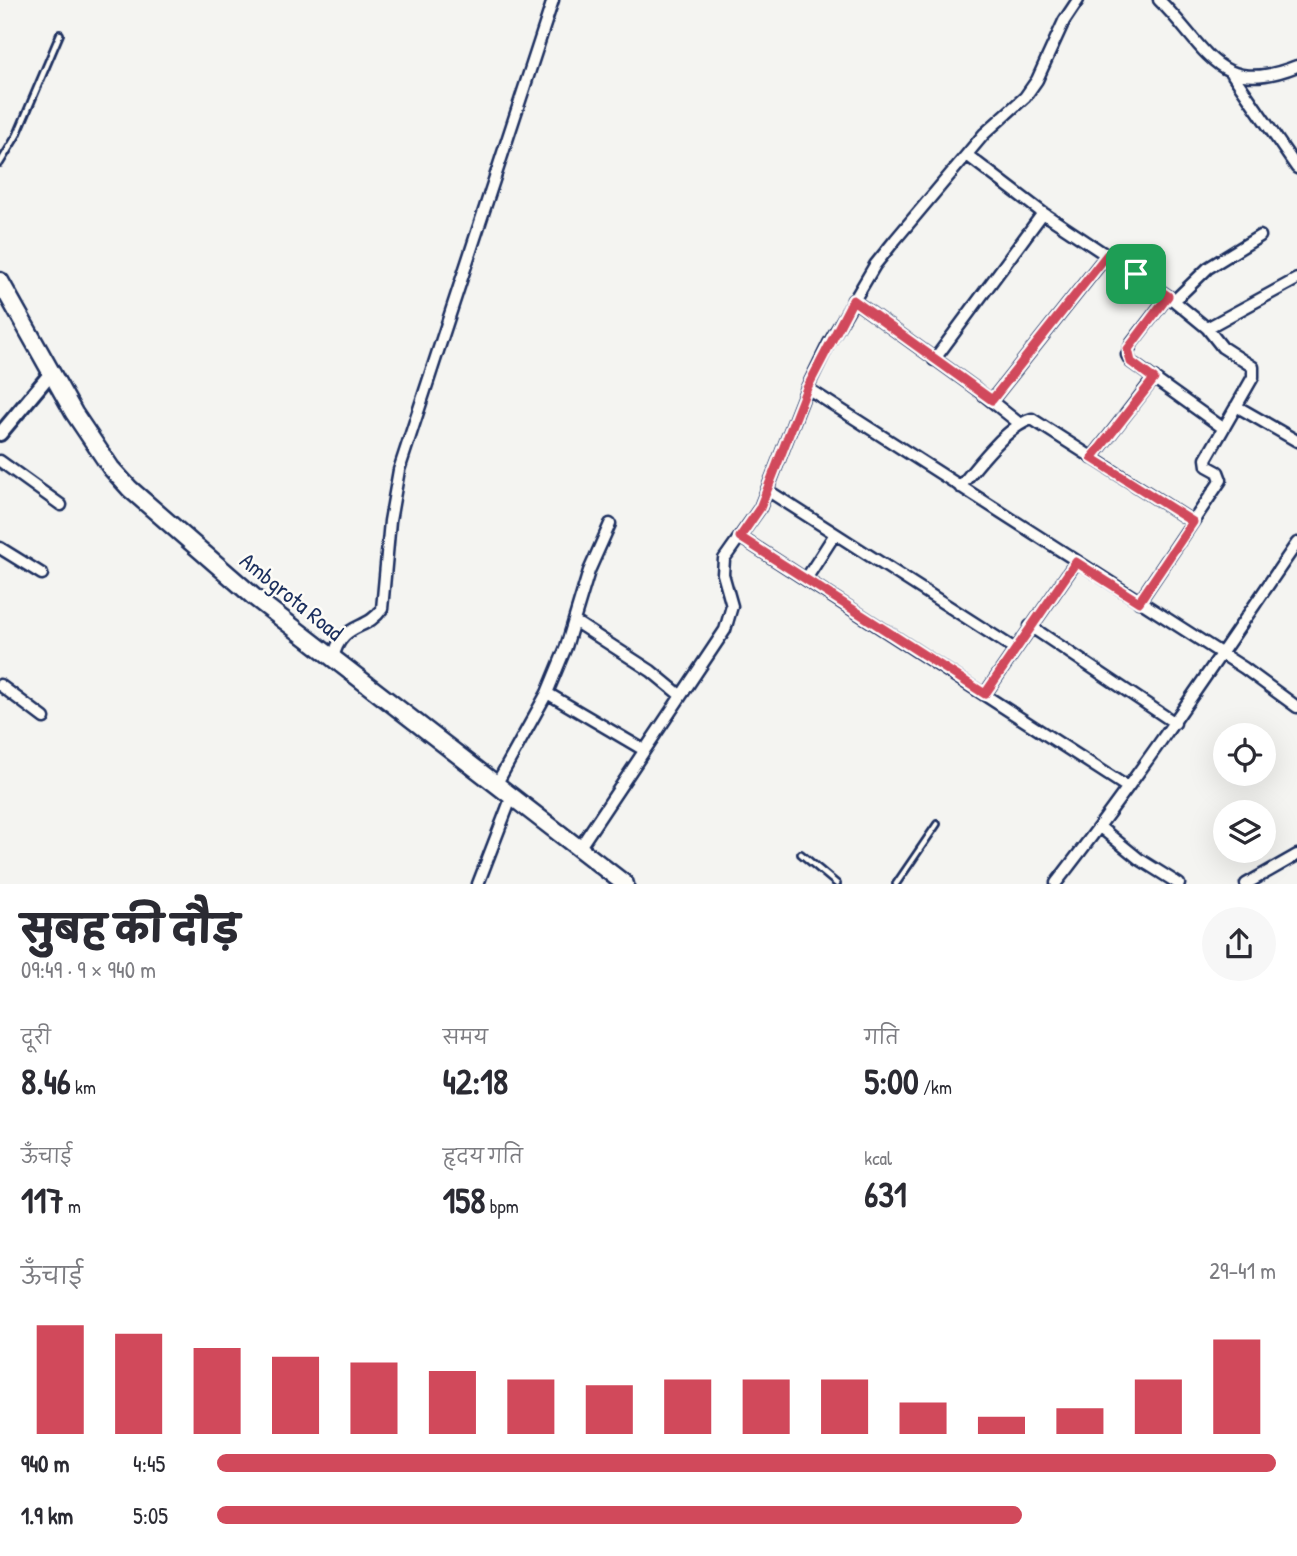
<!DOCTYPE html>
<html lang="hi">
<meta charset="utf-8">
<style>
:root{--surface:#fff;--page:#f7f7f7;--text:#2b2b33;--muted:#7c7c81;--accent:#d1495b}
body{margin:0;font-family:"Patrick Hand","Playpen Sans Deva",sans-serif;background:var(--page);color:var(--text);height:100vh;display:flex;flex-direction:column;font-size:26px;white-space:nowrap}
*{box-sizing:border-box;margin:0}
p{font-size:23px;color:var(--muted)}
.icon{flex:none;width:38px;height:38px;fill:none;stroke:currentColor;stroke-width:2;stroke-linecap:round;stroke-linejoin:round}
.map{position:relative;height:884px;overflow:hidden}
.side{display:flex;flex-direction:column;background:var(--surface);flex:1}
.side>*{flex:none}
.buttons{position:absolute;left:1213px;top:723px;display:grid;gap:14px}
.buttons a{display:grid;place-items:center;width:63px;height:63px;border-radius:50%;background:var(--surface);box-shadow:0 7px 28px #0002;font-size:35px}
.pin{position:absolute;display:grid;place-items:center;width:60px;height:60px;color:#fff;margin:-30px;border-radius:14px;box-shadow:0 4px 10px #0006}
.round{display:grid;place-items:center;flex:none;width:74px;height:74px;border-radius:37px;background:var(--page)}
.summary{display:flex;align-items:center;justify-content:space-between;height:119px;padding:0 21px}
h1{font-size:38px;font-weight:800;line-height:52px}
.metrics{display:grid;grid-template-columns:repeat(3,1fr);gap:10px;height:119px;padding:7px 21px}
.metrics div{display:grid;align-content:center}
.metrics b{font-size:35px;font-weight:800}
.metrics small{font-size:19px;font-weight:400}
.metrics p{font-size:19px}
.chart{height:196px;padding:14px 21px}
.chart p{display:flex;justify-content:space-between}
.chart svg{width:100%;height:126px;margin-top:7px;stroke:var(--accent);stroke-width:6}
ul{padding:0 21px;list-style:none;font-size:23px}
li{display:grid;grid-template-columns:112px 84px 1fr;align-items:center;height:52px}
li i{height:18px;border-radius:9px;background:var(--accent)}
.map>svg:first-child{display:block}
.lines{fill:none;stroke-linecap:round;stroke-linejoin:round}
.service-casing{stroke:#1b2f5e;stroke-width:10}
.minor-casing{stroke:#1b2f5e;stroke-width:15}
.tertiary-casing{stroke:#1b2f5e;stroke-width:18}
.primary-casing{stroke:#1b2f5e;stroke-width:21}
.service{stroke:#fdfcf7;stroke-width:4.5}
.minor{stroke:#fdfcf7;stroke-width:10}
.tertiary{stroke:#fdfcf7;stroke-width:12}
.primary{stroke:#fdfcf7;stroke-width:16}
.route-casing{stroke:#fff;stroke-width:14}
.route{stroke:#d1495b;stroke-width:9}
.labels{text-anchor:middle;dominant-baseline:central;stroke-width:5;stroke-linejoin:round;paint-order:stroke}
.street-label{font-size:23px;fill:#1b2f5e;stroke:#fdfcf7}
</style>
<div class="map">
<svg width="1297" height="884" viewBox="0 0 1297 884">
<rect width="100%" height="100%" fill="#f4f4f1"/>
<filter id="ink" filterUnits="userSpaceOnUse"><feTurbulence type="fractalNoise" baseFrequency=".0143" numOctaves="2"/><feDisplacementMap in="SourceGraphic" scale="14" xChannelSelector="R" yChannelSelector="G"/><feConvolveMatrix kernelMatrix="1 2 1 2 8 2 1 2 1" color-interpolation-filters="sRGB"/></filter>
<g filter="url(#ink)">
<g class="lines">
<g class="service-casing">
<path id="service" d="M 0,163 L 17,135 L 60,34
M 801,854 L 837,884
M 896,884 L 937,824"/>
</g>
<g class="minor-casing">
<path id="minor" d="M 1159,0 C 1207,47 1218,98 1297,66
M 1233,75 L 1297,168
M 967,155 L 1043,213 L 1168,296 L 1207,328 L 1222,347 L 1253,367 L 1253,377 L 1206,459 L 1207,466 L 1218,472 L 1221,480 L 1139,602
M 1168,296 L 1132,343 L 1127,355 L 1131,362 L 1223,428
M 853,300 L 975,388 L 1020,424
M 1174,301 L 1208,268 L 1260,236
M 1207,328 L 1297,279
M 934,360 L 1043,213
M 807,388 L 1244,668 L 1297,707
M 992,400 L 1107,255
M 1236,406 L 1297,441
M 1092,458 L 1154,378
M 0,461 L 61,505
M 960,487 C 976,467 1007,426 1032,419 L 1193,522
M 767,490 L 1015,649
M 740,537 L 1127,787
M 0,548 L 42,574
M 806,579 L 835,534
M 574,621 L 651,671 L 680,695
M 1030,626 L 1175,723
M 333,658 C 342,621 366,632 382,609 L 390,521 L 399,470 L 553,0
M 0,685 L 44,718
M 547,693 L 644,750
M 985,694 L 1076,562
M 496,785 L 547,693 L 566,647 L 589,571 L 610,524
M 1101,828 L 1139,859 L 1179,884
M 578,850 L 725,630 L 732,606 L 723,574 L 724,559 L 760,508 L 807,388 L 829,343 L 875,265 L 895,240 L 984,134 L 1025,97 L 1037,80 L 1064,21 L 1078,0
M 1056,883 C 1142,773 1218,658 1297,543
M 478,884 L 512,796
M 1246,884 L 1297,855"/>
</g>
<g class="tertiary-casing">
<path id="tertiary" d="M 0,434 L 51,373"/>
</g>
<g class="primary-casing">
<path id="primary" d="M 0,281 L 74,413 L 111,468 L 130,489 L 254,597 L 625,884"/>
</g>
<use href="#service" class="service"/>
<use href="#minor" class="minor"/>
<use href="#tertiary" class="tertiary"/>
<use href="#primary" class="primary"/>
</g>
</g>
<g class="lines" filter="url(#ink)">
<g class="route-casing">
<path id="route" d="M 1107,255 L 1168,296 L 1128,349 L 1131,362 L 1154,379 L 1092,458 L 1193,522 L 1139,602 L 1076,562 L 985,694 L 740,537 L 760,508 L 807,388 L 853,300 L 992,400 Z"/>
</g>
<use href="#route" class="route"/>
</g>
<g class="labels">
<g class="street-label">
<text transform="translate(292 596) rotate(39)">Ambgrota Road</text>
</g>
</g>
</svg>
<div class="buttons">
<a><svg class="icon" aria-label="locate" viewBox="0 0 24 24"><circle cx="12" cy="12" r="6"/><path d="M12 2v4M12 18v4M2 12h4M18 12h4"/></svg></a>
<a><svg class="icon" aria-label="layers" viewBox="0 0 24 24"><path d="M12 4l9 5-9 5-9-5zM3 14l9 5 9-5"/></svg></a>
</div>
<div class="pin" style="left:1136px;top:274px;background:#1e9e55"><svg class="icon" aria-label="arrive" viewBox="0 0 24 24"><path d="M6 21V4h12l-3 4 3 4H6"/></svg></div>
</div>
<section class="side">
<div class="summary"><div><h1>सुबह की दौड़</h1><p>09:49 · 9 × 940 m</p></div><a class="round"><svg class="icon" aria-label="share" viewBox="0 0 24 24"><path d="M12 15V3M7 8l5-5 5 5M5 13v7h14v-7"/></svg></a></div>
<div class="metrics">
<div><p>दूरी</p><b>8.46<small> km</small></b></div>
<div><p>समय</p><b>42:18</b></div>
<div><p>गति</p><b>5:00<small> /km</small></b></div>
</div>
<div class="metrics">
<div><p>ऊँचाई</p><b>117<small> m</small></b></div>
<div><p>हृदय गति</p><b>158<small> bpm</small></b></div>
<div><p>kcal</p><b>631</b></div>
</div>
<div class="chart"><p><span>ऊँचाई</span>29–41 m</p>
<svg viewBox="0 0 160 44" preserveAspectRatio="none"><path d="M5 44V6M15 44V9M25 44V14M35 44V17M45 44V19M55 44V22M65 44V25M75 44V27M85 44V25M95 44V25M105 44V25M115 44V33M125 44V38M135 44V35M145 44V25M155 44V11"/></svg>
</div>
<ul>
<li><b>940 m</b>4:45<i style="width:100%"></i></li>
<li><b>1.9 km</b>5:05<i style="width:76%"></i></li>
</ul>
</section>
